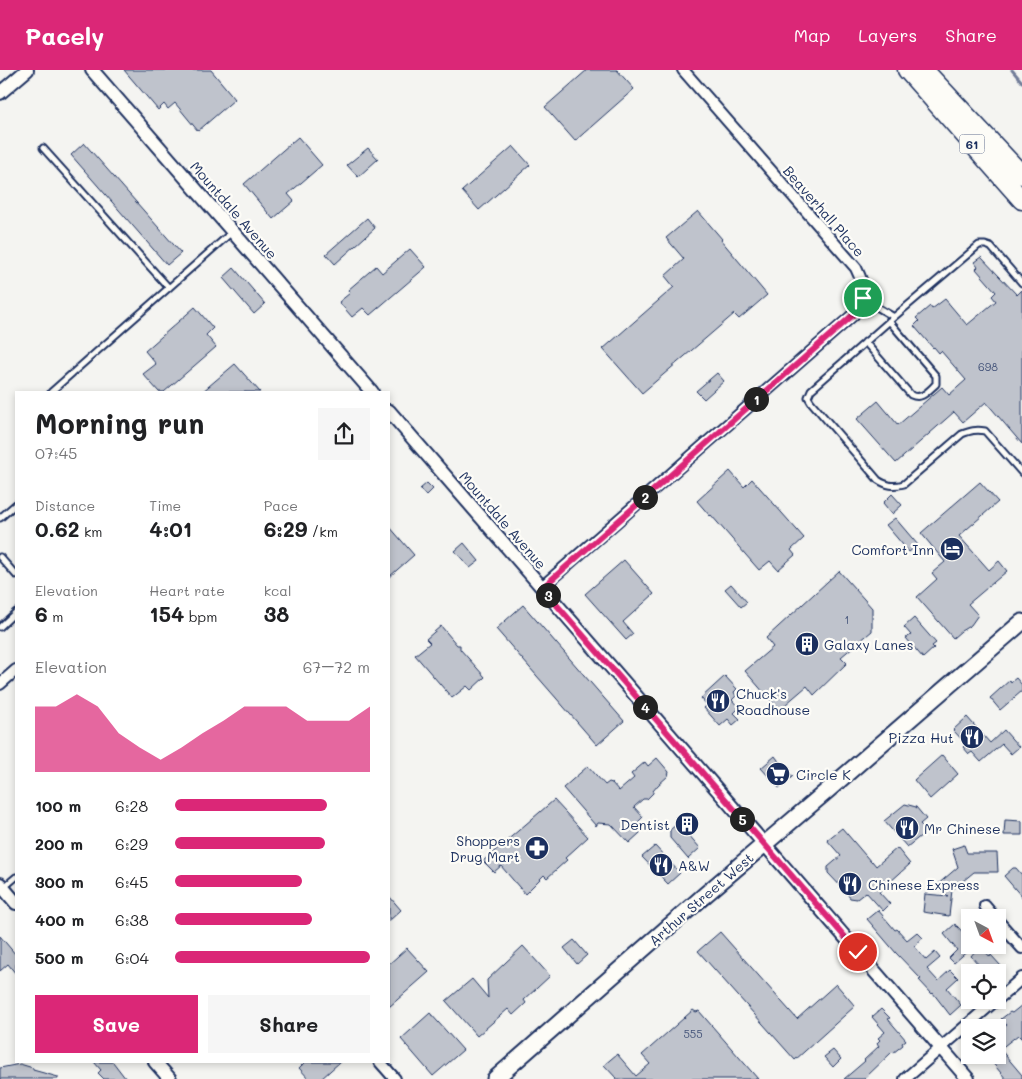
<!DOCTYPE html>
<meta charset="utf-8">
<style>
:root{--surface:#fff;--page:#f6f6f6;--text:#202124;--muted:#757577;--accent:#db2777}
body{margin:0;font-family:Mali,sans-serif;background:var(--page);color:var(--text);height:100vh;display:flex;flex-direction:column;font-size:19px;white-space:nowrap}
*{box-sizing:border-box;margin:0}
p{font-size:16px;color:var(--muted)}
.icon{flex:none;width:28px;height:28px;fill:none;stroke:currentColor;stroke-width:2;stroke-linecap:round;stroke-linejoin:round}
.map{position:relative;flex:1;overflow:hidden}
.drawer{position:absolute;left:15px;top:321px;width:375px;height:672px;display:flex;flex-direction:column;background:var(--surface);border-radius:0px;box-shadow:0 2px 8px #0003}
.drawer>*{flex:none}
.needle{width:32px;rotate:139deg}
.buttons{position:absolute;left:961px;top:839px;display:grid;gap:10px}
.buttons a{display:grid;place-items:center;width:45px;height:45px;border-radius:0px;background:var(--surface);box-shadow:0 2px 8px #0003;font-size:25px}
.pin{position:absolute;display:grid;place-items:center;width:42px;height:42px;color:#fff;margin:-21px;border:2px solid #fff;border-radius:50%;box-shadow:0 1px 5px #0007}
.km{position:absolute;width:25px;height:25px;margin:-12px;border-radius:50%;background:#222;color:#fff;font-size:14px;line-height:25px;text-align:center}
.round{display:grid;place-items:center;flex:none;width:52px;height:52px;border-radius:0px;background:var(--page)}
.summary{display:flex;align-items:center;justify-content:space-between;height:85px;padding:0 20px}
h1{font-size:28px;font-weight:800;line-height:38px}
.metrics{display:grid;grid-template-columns:repeat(3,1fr);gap:8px;height:85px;padding:5px 20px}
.metrics div{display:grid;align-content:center}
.metrics b{font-size:21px;font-weight:800}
.metrics small{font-size:14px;font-weight:400}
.metrics p{font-size:14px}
.chart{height:140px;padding:10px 20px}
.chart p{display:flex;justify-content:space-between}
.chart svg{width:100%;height:90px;margin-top:5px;fill:var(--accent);opacity:.7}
.button{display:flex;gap:10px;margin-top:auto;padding:10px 20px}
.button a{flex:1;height:58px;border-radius:0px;background:var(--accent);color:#fff;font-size:20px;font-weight:800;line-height:58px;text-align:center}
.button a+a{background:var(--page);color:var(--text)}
ul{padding:0 20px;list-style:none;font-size:16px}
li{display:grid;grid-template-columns:80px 60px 1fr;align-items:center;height:38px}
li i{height:12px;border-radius:6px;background:var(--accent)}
header{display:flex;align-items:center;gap:30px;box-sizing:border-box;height:70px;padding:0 25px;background:var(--accent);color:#fff}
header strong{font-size:24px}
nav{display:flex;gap:28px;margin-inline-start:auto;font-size:18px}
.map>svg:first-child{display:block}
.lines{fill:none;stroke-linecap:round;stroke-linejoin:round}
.stream{stroke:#717c98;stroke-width:3}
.building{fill:#bfc3cc;stroke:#1b2f5e}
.service-casing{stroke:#1b2f5e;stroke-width:9}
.minor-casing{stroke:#1b2f5e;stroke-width:14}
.tertiary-casing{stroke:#1b2f5e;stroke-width:16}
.secondary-casing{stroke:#1b2f5e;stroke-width:19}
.trunk-casing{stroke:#1b2f5e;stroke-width:21}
.service{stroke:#fdfcf7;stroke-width:5}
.minor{stroke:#fdfcf7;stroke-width:10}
.tertiary{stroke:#fdfcf7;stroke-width:12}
.secondary{stroke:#fdfcf7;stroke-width:15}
.trunk{stroke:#fdfcf7;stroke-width:18}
.route-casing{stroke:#fff;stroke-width:10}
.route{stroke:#db2777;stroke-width:6}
.labels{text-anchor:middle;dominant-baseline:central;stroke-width:4.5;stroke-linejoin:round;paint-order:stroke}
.number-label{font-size:11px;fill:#44547a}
.shield{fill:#fdfcf7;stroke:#5f6c8c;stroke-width:1}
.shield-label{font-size:12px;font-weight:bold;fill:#1b2f5e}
.street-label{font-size:14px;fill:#1b2f5e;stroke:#fdfcf7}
.poi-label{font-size:14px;fill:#1b2f5e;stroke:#fdfcf7;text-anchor:start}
</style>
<header>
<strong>Pacely</strong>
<nav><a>Map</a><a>Layers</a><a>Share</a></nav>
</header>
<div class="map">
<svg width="1022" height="1009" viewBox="0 0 1022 1009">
<rect width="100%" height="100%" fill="#f4f4f1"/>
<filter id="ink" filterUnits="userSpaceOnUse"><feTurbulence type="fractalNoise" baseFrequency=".02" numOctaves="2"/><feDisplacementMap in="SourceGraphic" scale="10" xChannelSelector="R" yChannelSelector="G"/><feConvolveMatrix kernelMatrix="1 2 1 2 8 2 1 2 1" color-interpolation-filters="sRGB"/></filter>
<g filter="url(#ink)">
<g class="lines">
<path class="stream" d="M 1012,0 L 1022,12"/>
</g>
<path class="building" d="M 124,0 L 211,0 L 235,29 L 198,61 L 175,33 L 168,39 L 164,34 L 158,40 Z
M 587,0 L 617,0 L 634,19 L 575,71 L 545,37 Z
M 298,67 L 322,95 L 288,124 L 294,131 L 273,149 L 244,114 Z
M 84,73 L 181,183 L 167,195 L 71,85 Z
M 513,76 L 530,95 L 479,140 L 462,121 Z
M 368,78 L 378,89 L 358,107 L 347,95 Z
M 698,141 L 722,169 L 721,170 L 767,225 L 739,249 L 734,244 L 642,323 L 603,279 L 674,217 L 665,206 L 684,189 L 666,168 Z
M 367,148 L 375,158 L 335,194 L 326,184 Z
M 410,179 L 426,197 L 370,245 L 363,238 L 352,247 L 339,232 L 350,223 L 348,220 L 376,196 L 382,203 Z
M 981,187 L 1017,225 L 1022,220 L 1022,374 L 986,332 L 963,352 L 954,342 L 896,393 L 857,349 L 878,331 L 898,355 L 942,317 L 949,325 L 966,310 L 941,281 L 939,283 L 934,277 L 933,278 L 914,256 L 919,251 L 916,248 L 930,236 L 932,239 L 945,229 L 967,255 L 996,231 L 992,226 L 996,222 L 976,199 L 978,197 L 974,192 Z
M 234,198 L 265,234 L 254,244 L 223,208 Z
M 195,237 L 213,258 L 206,265 L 216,277 L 164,322 L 159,322 L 143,304 L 156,294 L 145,281 Z
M 235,294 L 260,322 L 202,322 Z
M 717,303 L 724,311 L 704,329 L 696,321 Z
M 730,401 L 744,417 L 752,409 L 804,468 L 791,480 L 795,485 L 778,500 L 770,491 L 759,500 L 711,445 L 710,446 L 697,431 Z
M 980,412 L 998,432 L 959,466 L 989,500 L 999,491 L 1007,501 L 968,534 L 978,545 L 971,555 L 961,561 L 953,568 L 917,527 L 937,509 L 932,503 L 945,492 L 921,463 Z
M 427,413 L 433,419 L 426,426 L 420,419 Z
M 892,424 L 902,435 L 892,444 L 883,433 Z
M 895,448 L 918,475 L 909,482 L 886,455 Z
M 389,456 L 414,485 L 389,507 Z
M 464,473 L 479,491 L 470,498 L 455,481 Z
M 624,490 L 654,524 L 623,552 L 633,564 L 626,570 L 585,524 Z
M 839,501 L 872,538 L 872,561 L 841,587 L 847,593 L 814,625 L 807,616 L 779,640 L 745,601 L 773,577 L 766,568 Z
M 731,514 L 747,532 L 741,537 L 725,519 Z
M 523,535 L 624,651 L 597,675 L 496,559 Z
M 914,548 L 936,573 L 932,576 L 934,578 L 923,588 L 906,568 L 911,565 L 904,557 Z
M 441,556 L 457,575 L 460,575 L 460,579 L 485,607 L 471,620 L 467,616 L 452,628 L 415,585 L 430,573 L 426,569 Z
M 725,606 L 737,619 L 734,622 L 736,626 L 732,630 L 739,638 L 734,643 L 740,649 L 733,655 L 728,649 L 720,656 L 704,638 L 707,635 L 701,628 Z
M 1016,608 L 1022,615 L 1022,621 L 1000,640 L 990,628 L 1010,610 L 1011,612 Z
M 967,647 L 990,673 L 1004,660 L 1019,677 L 1011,684 L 1002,674 L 981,692 L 972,682 L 969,684 L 963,677 L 966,674 L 953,660 Z
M 942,685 L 958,704 L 930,729 L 914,710 Z
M 775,686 L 786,701 L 793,706 L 779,718 L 761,698 Z
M 657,688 L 669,702 L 668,706 L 658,715 L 653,721 L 653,723 L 647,729 L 643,729 L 634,737 L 643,747 L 638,752 L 641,755 L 640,763 L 629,773 L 611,754 L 598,753 L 596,756 L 563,718 L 588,696 L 605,715 L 609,712 L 612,713 L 619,721 L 634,708 L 631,704 L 645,692 L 648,696 Z
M 554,730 L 588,767 L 565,788 L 567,790 L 547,808 L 544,805 L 525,824 L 501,796 L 494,802 L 483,791 Z
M 905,734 L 916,737 L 926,749 L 920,754 L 927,761 L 907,777 L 884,751 Z
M 688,744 L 697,754 L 688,764 L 700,778 L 688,789 L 670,768 L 670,760 Z
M 1005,750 L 1022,751 L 1022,765 L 1004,765 Z
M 842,758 L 871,792 L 872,791 L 876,796 L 897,778 L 910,794 L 879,822 L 890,834 L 883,841 L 866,822 L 857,829 L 850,828 L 846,822 L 828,803 L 828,797 L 841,786 L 827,770 Z
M 964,775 L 967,783 L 997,783 L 998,802 L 974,802 L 952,820 L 949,846 L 923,842 L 925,824 L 948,826 L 937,815 L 958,797 L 952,779 Z
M 655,776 L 680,803 L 668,814 L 642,787 Z
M 1013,798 L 1016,798 L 1022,805 L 1022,827 L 1004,806 Z
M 389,826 L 401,840 L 389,851 Z
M 878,840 L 895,860 L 897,859 L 907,870 L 917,862 L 923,868 L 914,876 L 926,890 L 935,882 L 940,888 L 927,899 L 938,911 L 950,900 L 958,908 L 947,918 L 961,935 L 950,945 L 933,923 L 932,924 L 919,910 L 921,909 L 896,883 L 867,849 Z
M 955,854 L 957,857 L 957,856 L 970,870 L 970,879 L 954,893 L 949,888 L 957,880 L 944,864 Z
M 720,862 L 797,949 L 836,914 L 855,936 L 795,990 L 698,881 Z
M 0,866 L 16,885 L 16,904 L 8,894 L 0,901 Z
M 574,870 L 587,885 L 577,894 L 564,878 Z
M 980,875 L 990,887 L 991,885 L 1001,896 L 993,902 L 969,902 L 978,894 L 971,886 Z
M 523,876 L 550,906 L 524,930 L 526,933 L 513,945 L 508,939 L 477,966 L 446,931 L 472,909 L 488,928 L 487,910 Z
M 407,878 L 429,902 L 389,937 L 389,894 Z
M 1022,935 L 1022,969 L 1018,965 L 1000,979 L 1022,1005 L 1022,1009 L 1006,1009 L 986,985 L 998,985 L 998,963 L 1007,955 L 1001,949 L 1010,942 L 1012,943 Z
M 881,939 L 890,948 L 888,949 L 906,970 L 902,973 L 903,975 L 893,983 L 892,982 L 864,1009 L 844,1009 L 865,991 L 864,990 L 879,976 L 877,973 L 880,970 L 878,968 L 885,962 L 872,947 Z
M 693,940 L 696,942 L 699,941 L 758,1009 L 617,1009 L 604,995 L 617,984 L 636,1006 L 650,994 L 642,985 Z
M 430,943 L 463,980 L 433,1006 L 401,969 Z
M 833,980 L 841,989 L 833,997 L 824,987 Z
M 94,992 L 113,992 L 126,1009 L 104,1009 L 98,1003 L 101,1000 Z
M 305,992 L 340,992 L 321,1009 L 309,1009 L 299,998 Z
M 20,994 L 33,998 L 33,1000 L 58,1007 L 58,1009 L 0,1009 L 0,998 Z"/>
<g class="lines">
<g class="service-casing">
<path id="service" d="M 43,78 L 169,218
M 863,229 L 894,247 L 979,175 L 985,175 L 991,177 L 1022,213
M 894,247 L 811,320 L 808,327 L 811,332 L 878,410 C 887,416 894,417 904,414 L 962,364 C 970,361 976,359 985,361 L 1022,403
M 865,272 L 911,325 C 922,330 928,321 936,314 L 936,306 L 889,251
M 51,322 L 232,162
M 0,448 L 16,434
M 0,487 L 16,505
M 0,557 L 16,542
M 3,818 L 16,807"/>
</g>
<g class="minor-casing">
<path id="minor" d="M 542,517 L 853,245 C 867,225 866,219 856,198 L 683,0
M 0,614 L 16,600
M 985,836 L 995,848
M 998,851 L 1022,878
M 998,929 L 1022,908
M 380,992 L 395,1009
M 905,1009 L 996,930"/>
</g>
<g class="tertiary-casing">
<path id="tertiary" d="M 92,0 L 372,322
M 0,23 L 27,0
M 389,341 L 968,1009
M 0,814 L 16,833
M 155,992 L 170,1009"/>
</g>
<g class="secondary-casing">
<path id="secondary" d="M 495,1009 L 706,824 L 828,720 L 1022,552"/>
</g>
<g class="trunk-casing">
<path id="trunk" d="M 907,0 L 1022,130
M 924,0 L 1022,105"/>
</g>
<use href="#service" class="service"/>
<use href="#minor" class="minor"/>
<use href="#tertiary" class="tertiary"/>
<use href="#secondary" class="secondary"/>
<use href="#trunk" class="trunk"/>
</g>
</g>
<g class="lines" filter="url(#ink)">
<g class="route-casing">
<path id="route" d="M 858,882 L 542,518 L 853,245 L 863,228"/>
</g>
<use href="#route" class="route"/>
</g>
<defs>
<g id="hotel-disc" transform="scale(1.25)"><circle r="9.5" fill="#1b2f5e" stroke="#fdfcf7"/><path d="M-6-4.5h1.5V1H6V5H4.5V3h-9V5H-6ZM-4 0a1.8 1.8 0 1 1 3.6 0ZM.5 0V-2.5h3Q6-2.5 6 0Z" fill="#fff"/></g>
<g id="building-disc" transform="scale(1.25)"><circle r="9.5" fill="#1b2f5e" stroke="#fdfcf7"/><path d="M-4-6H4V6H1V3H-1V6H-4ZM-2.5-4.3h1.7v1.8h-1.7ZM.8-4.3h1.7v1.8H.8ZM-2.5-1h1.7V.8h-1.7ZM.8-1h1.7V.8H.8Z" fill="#fff"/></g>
<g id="restaurant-disc" transform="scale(1.25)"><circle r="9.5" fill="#1b2f5e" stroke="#fdfcf7"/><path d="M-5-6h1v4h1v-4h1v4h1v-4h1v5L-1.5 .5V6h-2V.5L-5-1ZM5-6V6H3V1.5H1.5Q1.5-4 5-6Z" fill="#fff"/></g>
<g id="supermarket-disc" transform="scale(1.25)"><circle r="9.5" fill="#1b2f5e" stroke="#fdfcf7"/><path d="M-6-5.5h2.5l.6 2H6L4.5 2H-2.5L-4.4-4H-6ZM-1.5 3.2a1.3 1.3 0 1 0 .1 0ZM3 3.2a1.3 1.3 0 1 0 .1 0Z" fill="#fff"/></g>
<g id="pharmacy-disc" transform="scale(1.25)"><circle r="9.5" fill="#1b2f5e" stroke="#fdfcf7"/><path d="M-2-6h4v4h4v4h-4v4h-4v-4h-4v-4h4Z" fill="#fff"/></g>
</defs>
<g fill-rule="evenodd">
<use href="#hotel-disc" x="952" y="479"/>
<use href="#building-disc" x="807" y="574"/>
<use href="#restaurant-disc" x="718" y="631"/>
<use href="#restaurant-disc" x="972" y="667"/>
<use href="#supermarket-disc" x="778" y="704"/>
<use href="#building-disc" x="687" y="754"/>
<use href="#restaurant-disc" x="907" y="758"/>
<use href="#pharmacy-disc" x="537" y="778"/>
<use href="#restaurant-disc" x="661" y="795"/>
<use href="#restaurant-disc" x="850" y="814"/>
</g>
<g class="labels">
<g class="number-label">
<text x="988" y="296">698</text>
<text x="847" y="549">1</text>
<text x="693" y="963">555</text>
</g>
<rect class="shield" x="959.5" y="64.5" width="25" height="19" rx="4"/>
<g class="shield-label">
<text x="972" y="74">61</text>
</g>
<g class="street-label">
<text transform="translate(234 140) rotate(49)">Mountdale Avenue</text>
<text transform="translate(824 141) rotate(49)">Beaverhall Place</text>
<text transform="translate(503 450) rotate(49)">Mountdale Avenue</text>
<text transform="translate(701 829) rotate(-41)">Arthur Street West</text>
</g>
<g class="poi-label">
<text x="934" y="479" text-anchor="end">Comfort Inn</text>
<text x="824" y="574">Galaxy Lanes</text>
<text x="736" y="623">Chuck's<tspan x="736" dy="16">Roadhouse</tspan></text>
<text x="954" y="667" text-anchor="end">Pizza Hut</text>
<text x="796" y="704">Circle K</text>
<text x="670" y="754" text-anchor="end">Dentist</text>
<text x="924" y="758">Mr Chinese</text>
<text x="520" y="770" text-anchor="end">Shoppers<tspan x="520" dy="16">Drug Mart</tspan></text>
<text x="678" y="795">A&amp;W</text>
<text x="868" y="814">Chinese Express</text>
</g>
</g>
</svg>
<div class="buttons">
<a><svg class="needle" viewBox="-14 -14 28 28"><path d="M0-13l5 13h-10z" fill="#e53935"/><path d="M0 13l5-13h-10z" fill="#757577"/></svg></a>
<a><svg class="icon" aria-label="locate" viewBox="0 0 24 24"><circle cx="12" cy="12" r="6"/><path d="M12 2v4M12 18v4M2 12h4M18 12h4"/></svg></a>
<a><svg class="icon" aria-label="layers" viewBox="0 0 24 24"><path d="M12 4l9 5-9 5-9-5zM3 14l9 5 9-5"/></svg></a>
</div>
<div class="pin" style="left:863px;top:228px;background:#1e9e55"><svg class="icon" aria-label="arrive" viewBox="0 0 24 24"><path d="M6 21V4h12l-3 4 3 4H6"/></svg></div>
<div class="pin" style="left:858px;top:882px;background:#d93025"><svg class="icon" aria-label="check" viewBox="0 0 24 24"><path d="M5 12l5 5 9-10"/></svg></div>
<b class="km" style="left:756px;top:329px">1</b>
<b class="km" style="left:645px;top:427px">2</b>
<b class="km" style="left:548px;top:525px">3</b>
<b class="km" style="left:645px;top:637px">4</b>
<b class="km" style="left:742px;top:749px">5</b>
<section class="drawer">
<div class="summary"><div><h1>Morning run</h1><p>07:45</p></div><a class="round"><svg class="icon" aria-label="share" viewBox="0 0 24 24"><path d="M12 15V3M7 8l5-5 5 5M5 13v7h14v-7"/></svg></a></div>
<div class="metrics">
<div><p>Distance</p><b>0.62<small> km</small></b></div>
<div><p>Time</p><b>4:01</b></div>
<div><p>Pace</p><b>6:29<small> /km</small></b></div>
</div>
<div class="metrics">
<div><p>Elevation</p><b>6<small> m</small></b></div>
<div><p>Heart rate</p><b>154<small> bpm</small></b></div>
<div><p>kcal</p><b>38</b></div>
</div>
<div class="chart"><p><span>Elevation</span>67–72 m</p>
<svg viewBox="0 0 160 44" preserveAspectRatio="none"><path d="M0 44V12L10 12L20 6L30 12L40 25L50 32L60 38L70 32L80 25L90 19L100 12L110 12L120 12L130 19L140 19L150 19L160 12V44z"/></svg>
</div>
<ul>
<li><b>100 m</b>6:28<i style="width:78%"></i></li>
<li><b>200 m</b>6:29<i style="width:77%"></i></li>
<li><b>300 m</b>6:45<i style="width:65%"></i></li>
<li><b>400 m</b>6:38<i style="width:70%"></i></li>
<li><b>500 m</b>6:04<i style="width:100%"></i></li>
</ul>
<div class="button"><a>Save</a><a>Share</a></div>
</section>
</div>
